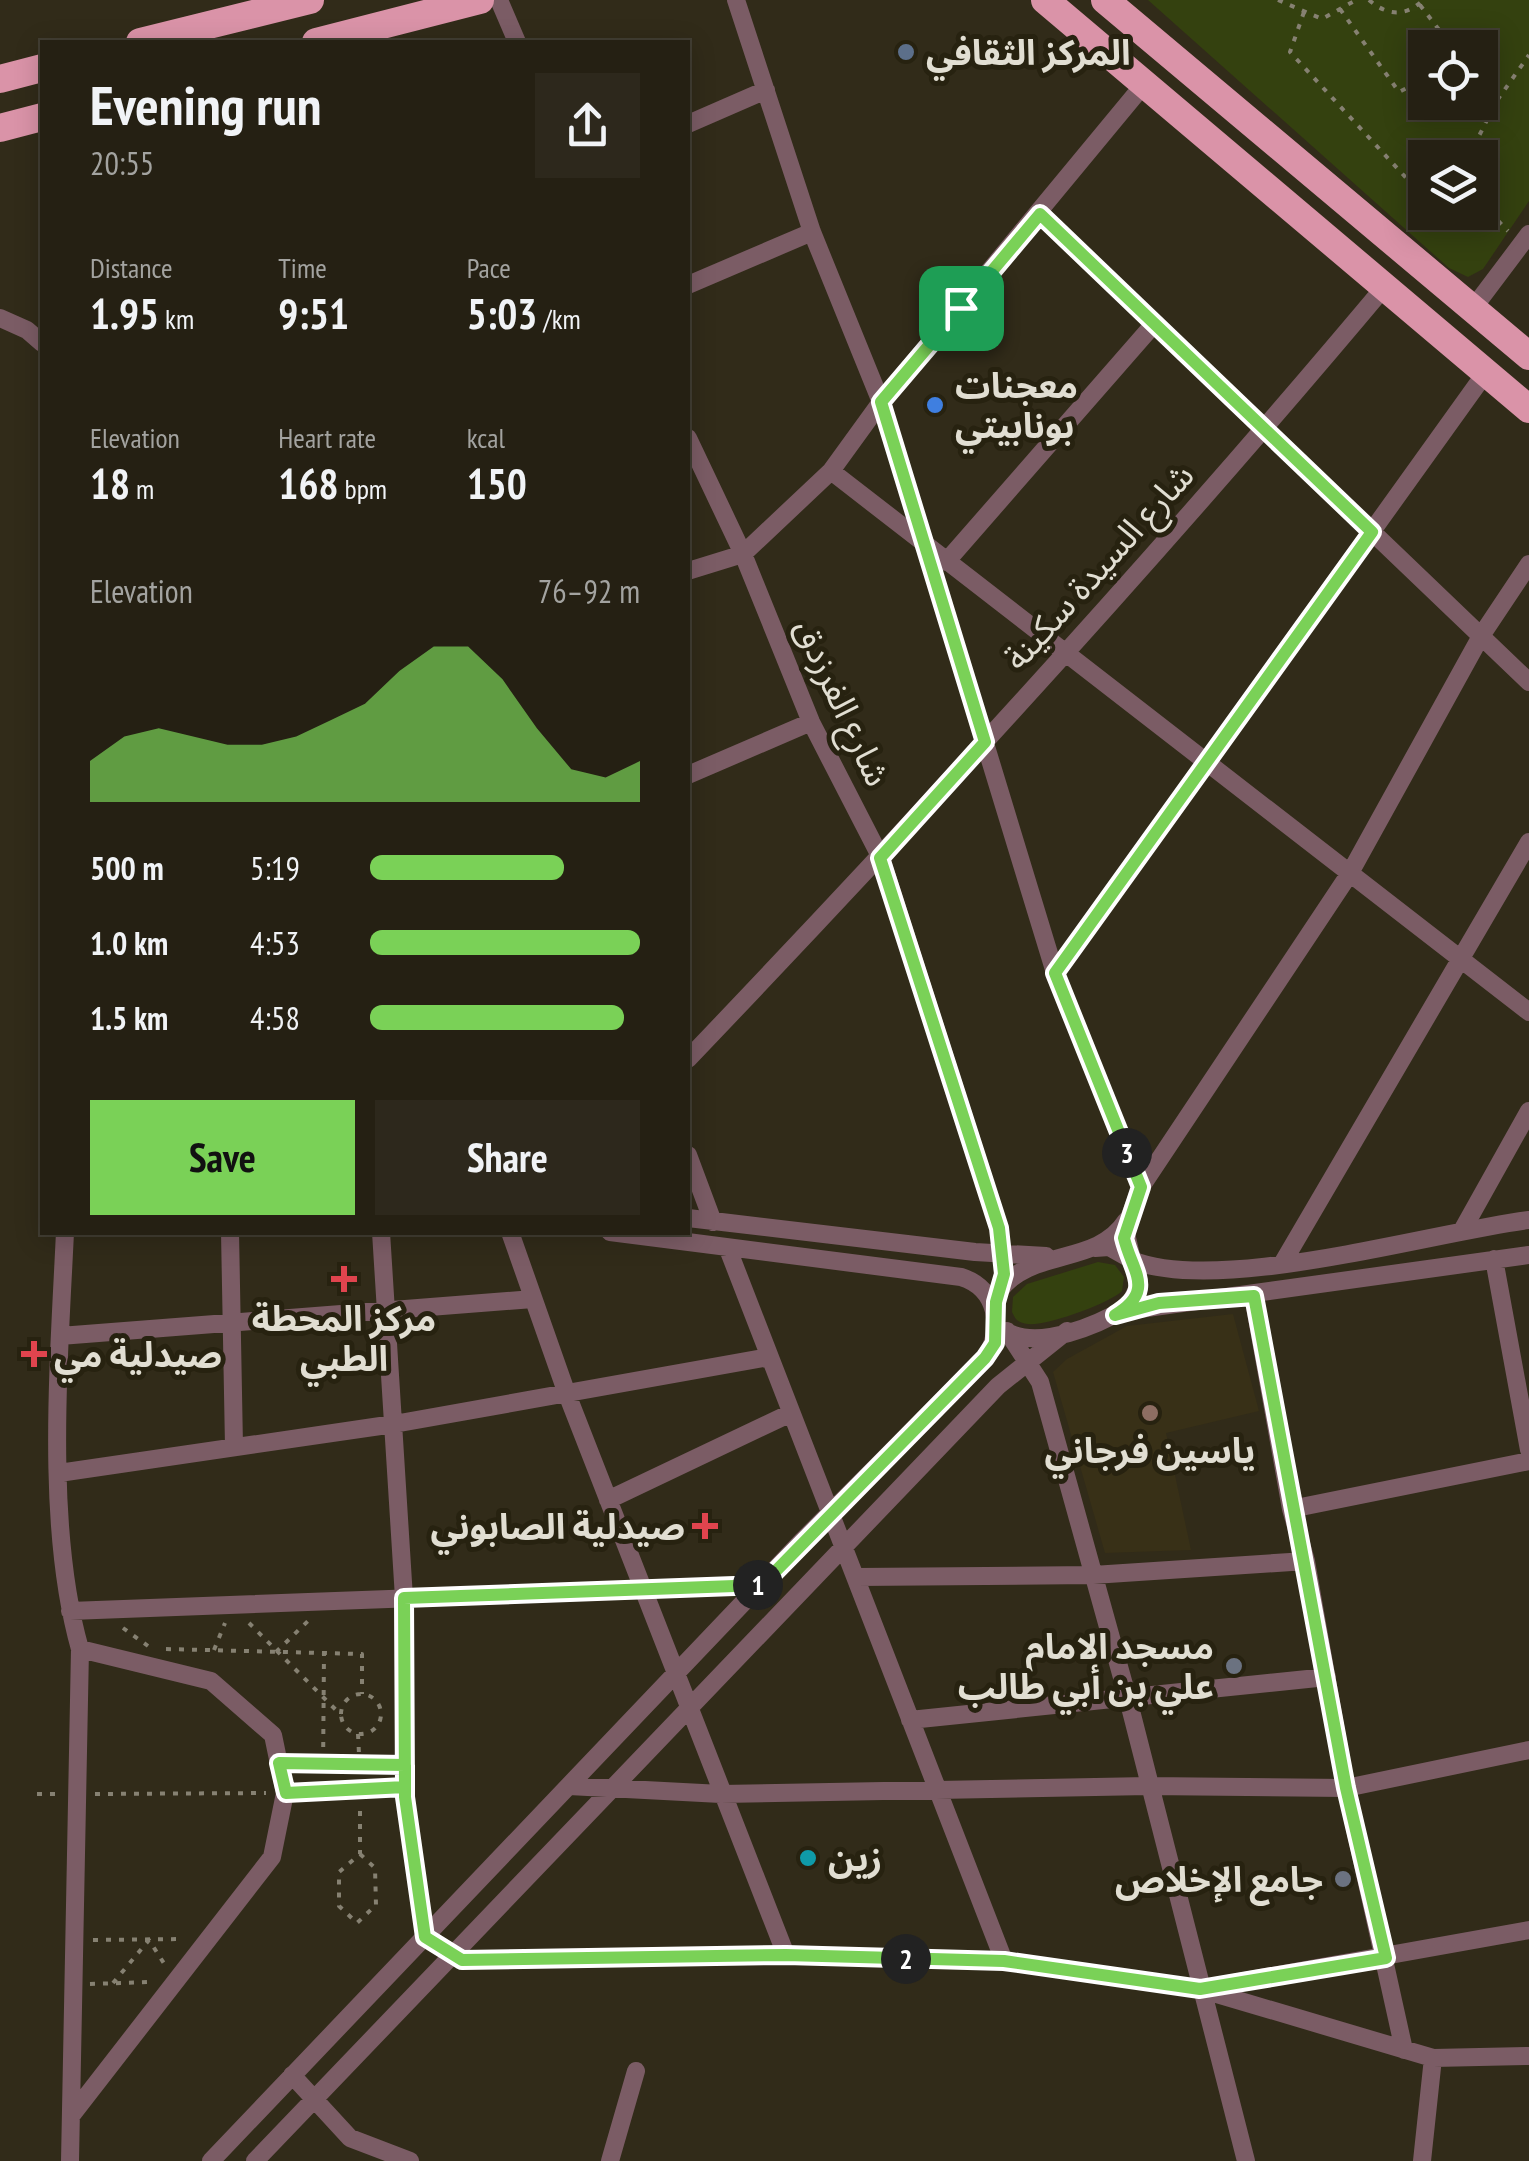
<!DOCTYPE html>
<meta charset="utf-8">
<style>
:root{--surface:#252013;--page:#2d281c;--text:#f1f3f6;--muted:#a3a3a0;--line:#423e33;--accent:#7ad157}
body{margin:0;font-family:"PT Sans Narrow","Noto Sans Arabic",sans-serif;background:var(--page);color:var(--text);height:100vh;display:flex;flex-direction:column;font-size:38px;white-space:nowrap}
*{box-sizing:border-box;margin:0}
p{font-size:32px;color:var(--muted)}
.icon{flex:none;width:55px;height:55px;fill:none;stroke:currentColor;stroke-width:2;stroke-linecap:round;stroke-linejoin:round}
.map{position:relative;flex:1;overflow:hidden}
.details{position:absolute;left:40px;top:40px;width:650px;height:1195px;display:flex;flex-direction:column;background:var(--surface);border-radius:0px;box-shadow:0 5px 25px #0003,0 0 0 2px var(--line)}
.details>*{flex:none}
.fabs{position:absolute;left:1408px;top:30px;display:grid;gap:20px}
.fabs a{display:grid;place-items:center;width:90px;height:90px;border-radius:0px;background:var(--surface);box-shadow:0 5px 25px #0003,0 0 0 2px var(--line);font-size:50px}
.pin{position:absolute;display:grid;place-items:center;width:85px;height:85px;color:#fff;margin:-42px;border-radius:20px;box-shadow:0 5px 15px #0006}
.km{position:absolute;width:50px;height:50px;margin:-25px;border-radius:50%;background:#222;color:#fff;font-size:28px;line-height:50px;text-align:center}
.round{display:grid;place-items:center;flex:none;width:105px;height:105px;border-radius:0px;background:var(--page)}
.overview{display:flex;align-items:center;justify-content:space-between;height:170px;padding:0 50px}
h1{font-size:55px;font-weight:600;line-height:75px}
.figures{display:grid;grid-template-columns:repeat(3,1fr);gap:15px;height:170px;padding:10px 50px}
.figures div{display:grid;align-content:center}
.figures b{font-size:42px;font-weight:600}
.figures small{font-size:28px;font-weight:400}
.figures p{font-size:28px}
.chart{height:280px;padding:20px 50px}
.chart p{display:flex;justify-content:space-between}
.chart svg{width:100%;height:180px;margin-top:10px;fill:var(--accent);opacity:.7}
.cta{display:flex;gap:20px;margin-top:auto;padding:20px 50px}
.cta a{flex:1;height:115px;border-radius:0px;background:var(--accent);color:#111;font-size:40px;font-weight:600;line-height:115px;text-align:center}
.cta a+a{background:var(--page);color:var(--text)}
ul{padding:0 50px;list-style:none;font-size:32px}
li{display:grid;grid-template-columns:160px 120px 1fr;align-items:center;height:75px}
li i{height:25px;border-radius:12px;background:var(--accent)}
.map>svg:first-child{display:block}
.built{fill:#383017}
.green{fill:#34410f;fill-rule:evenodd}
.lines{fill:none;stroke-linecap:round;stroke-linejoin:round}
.path{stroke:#868172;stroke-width:4;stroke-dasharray:5 8;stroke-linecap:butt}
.minor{stroke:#7b5c65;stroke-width:18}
.trunk{stroke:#da93a8;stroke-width:28}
.route-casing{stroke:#fff;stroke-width:20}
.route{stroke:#7ad157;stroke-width:12}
.service-dot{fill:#5c6f8a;stroke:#272210;stroke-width:4}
.shop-dot{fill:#3f7fe0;stroke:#272210;stroke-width:4}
.health-dot{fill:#e0444e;stroke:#272210;stroke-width:4}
.education-dot{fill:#8d6e63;stroke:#272210;stroke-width:4}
.worship-dot{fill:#6b7280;stroke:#272210;stroke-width:4}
.culture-dot{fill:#0f9aa8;stroke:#272210;stroke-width:4}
.labels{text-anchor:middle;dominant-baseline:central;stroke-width:10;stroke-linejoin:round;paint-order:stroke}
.poi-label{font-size:35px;font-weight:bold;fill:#e1ded2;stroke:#272210;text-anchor:start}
.street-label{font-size:35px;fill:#e1ded2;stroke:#272210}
</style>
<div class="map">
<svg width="1529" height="2161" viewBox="0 0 1529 2161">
<rect width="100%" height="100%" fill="#312b19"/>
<path class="built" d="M 1233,1314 L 1259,1411 L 1166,1433 L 1191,1550 L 1105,1553 L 1053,1372 L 1067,1359 L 1127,1326 Z"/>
<path class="green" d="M 1148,0 L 1529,0 L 1529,201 L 1483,269 L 1468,277 L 1449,268 ZM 1425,48 L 1480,48 L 1480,102 L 1425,102 ZM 1425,158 L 1480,158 L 1480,212 L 1425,212 Z
M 1098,1262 L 1115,1265 L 1124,1277 L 1122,1291 C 1110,1303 1039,1330 1023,1323 C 1016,1321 1015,1318 1012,1312 L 1013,1297 L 1027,1284 Z"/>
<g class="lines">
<path class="path" d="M 1278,0 L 1322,19 L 1356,0
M 1369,0 C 1387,16 1406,17 1423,0
M 1420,5 L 1453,48
M 1340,9 L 1399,92 L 1425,79
M 1304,12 L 1290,52 L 1409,181 L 1425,182
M 1480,81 L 1496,102
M 1445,158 L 1462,158
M 1468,158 L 1496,102 L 1529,55
M 1480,202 L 1508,231
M 249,1623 L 341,1715
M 123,1628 L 148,1646
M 166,1649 L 362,1654 L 362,1694
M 214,1650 L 225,1623
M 276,1652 L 309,1620
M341 1714a20 20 0 1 1 40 0a20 20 0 1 1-40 0Z
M 358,1734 L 360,1774
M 299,1763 L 389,1764
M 323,1773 L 324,1653
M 37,1794 L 61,1794
M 95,1794 L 266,1793
M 360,1854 L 375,1868 L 376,1905 L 357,1923 L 339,1906 L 339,1872 L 360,1854 L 360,1808
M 93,1940 L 184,1939
M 113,1983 L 149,1940 L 165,1965
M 90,1984 L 150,1982"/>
<path class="minor" d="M 499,0 L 517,42
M 736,0 L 812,232 L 881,402 L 1055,973 L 1141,1187
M 688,124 L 766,90
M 1040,214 L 1529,682
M 688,285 L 812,232
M 1474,307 L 1529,234
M 0,318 L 27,330 L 42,343
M 688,438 L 743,554 L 811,722 L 881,858 L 999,1227 L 1005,1274 L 1000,1290
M 831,471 L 1529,1012
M 946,562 L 1154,324
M 1529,564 L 1481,636 L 1350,873 L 1141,1187 L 1125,1229 L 1132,1260 C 1219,1295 1429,1233 1529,1220
M 688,571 L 743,554 L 831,471 L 881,402 L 1145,83
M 688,775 L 811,722
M 1055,973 L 1484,375
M 688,1059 C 928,808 1163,551 1386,285
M 688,1155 L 713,1222
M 688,1218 L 975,1252 L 1046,1256
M 1463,1229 L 1529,1111
M 65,1232 C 59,1361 45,1526 80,1649 L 70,2161
M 230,1232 L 234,1446
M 381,1232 L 404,1598 L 405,1797 L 425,1937 L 462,1960 L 786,1955 L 567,1394 L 510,1232
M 728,1249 L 1004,1961
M 1494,1259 L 1529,1450
M 1282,1264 L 1529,842
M 1000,1290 C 1031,1248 1097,1266 1126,1221
M 1253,1296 L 1291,1509
M 1125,1311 L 1529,1255
M 1007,1331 L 1040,1382 L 1128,1699 L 1246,2161
M 1007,1332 C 1040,1350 1098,1325 1128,1307 L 1139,1286 L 1132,1260 L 1109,1247 L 1095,1248
M 60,1336 L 533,1299
M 59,1473 L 394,1424 L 769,1357
M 608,1500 L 791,1413
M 1306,1561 L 1346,1788 L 1404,2050
M 856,1577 L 1093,1575 L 1306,1561 L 1291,1509 L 1529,1461
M 70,1611 L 763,1585
M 910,1720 L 1327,1677
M 569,1786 L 721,1794 L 1148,1786 L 1346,1788 L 1529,1750
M 285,1793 L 405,1787
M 786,1955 L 1004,1961 L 1200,1989 L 1433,2058 L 1529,2056
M 1205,1988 L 1529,1930
M 292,2075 L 350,2138 L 410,2161
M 71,2116 L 272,1857 L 285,1793 L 273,1735 L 211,1681 L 80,1649
M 211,2161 L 803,1540 L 985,1358 C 1004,1330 998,1288 961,1277 L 610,1232
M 255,2161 L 998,1386 L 1067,1331
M 610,2161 L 636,2071
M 1422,2161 L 1433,2058"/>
<path class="trunk" d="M 1045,0 L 1529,409
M 1105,0 L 1529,356
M 140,42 L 310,0
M 316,42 L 480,0
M 0,79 L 42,68
M 0,128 L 42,117"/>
</g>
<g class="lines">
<g class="route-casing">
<path id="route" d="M 961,308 L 881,402 L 985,742 L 880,858 L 999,1228 L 1004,1274 L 996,1302 L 995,1343 L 985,1358 L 762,1585 L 404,1598 L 405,1787 L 286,1793 L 279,1763 L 405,1765 L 405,1797 L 425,1937 L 462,1960 L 786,1955 L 1004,1961 L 1200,1989 L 1386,1958 L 1346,1788 L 1254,1296 L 1159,1303 L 1115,1315 C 1156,1290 1132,1272 1124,1238 L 1141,1187 L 1055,973 L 1372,532 L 1040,214 L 961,308"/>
</g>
<use href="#route" class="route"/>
</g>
<circle class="service-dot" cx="906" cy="52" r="10"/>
<circle class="shop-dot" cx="935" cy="405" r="10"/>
<g class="health-dot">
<path d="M339 1264h10v10h10v10h-10v10h-10v-10h-10v-10h10z"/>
<path d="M29 1339h10v10h10v10h-10v10h-10v-10h-10v-10h10z"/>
<path d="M700 1511h10v10h10v10h-10v10h-10v-10h-10v-10h10z"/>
</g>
<circle class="education-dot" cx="1150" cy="1413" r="10"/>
<g class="worship-dot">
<circle cx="1234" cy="1666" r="10"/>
<circle cx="1343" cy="1879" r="10"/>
</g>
<circle class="culture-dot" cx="808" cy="1858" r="10"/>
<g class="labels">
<g class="poi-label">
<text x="926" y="52">المركز الثقافي</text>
<text x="955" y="385">معجنات<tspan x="955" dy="40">بونابيتي</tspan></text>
<text x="344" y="1318" text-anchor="middle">مركز المحطة<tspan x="344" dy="40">الطبي</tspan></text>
<text x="54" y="1354">صيدلية مي</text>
<text x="1150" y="1450" text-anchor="middle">ياسين فرجاني</text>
<text x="685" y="1526" text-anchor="end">صيدلية الصابوني</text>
<text x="1214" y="1646" text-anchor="end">مسجد الامام<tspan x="1214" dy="40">علي بن أبي طالب</tspan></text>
<text x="828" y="1858">زين</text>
<text x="1323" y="1879" text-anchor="end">جامع الإخلاص</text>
</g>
<g class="street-label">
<text transform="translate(1098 566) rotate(-48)">شارع السيدة سكينة</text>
<text transform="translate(843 702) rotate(65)">شارع الفرزدق</text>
</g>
</g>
</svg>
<div class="fabs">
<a><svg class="icon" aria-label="locate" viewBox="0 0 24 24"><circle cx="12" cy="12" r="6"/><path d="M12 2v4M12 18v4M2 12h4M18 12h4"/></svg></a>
<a><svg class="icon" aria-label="layers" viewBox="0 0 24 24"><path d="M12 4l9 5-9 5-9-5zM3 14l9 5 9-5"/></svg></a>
</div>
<div class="pin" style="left:961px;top:308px;background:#1e9e55"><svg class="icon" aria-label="arrive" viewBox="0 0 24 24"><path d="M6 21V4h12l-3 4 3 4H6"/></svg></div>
<b class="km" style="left:758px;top:1585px">1</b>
<b class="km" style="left:906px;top:1959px">2</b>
<b class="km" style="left:1127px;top:1153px">3</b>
<section class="details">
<div class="overview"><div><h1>Evening run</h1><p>20:55</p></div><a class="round"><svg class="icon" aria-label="share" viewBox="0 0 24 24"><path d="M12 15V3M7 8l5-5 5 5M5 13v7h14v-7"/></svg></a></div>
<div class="figures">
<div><p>Distance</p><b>1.95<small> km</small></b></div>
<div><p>Time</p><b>9:51</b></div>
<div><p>Pace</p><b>5:03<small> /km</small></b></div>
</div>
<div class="figures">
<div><p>Elevation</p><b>18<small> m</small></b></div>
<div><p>Heart rate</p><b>168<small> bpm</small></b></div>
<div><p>kcal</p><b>150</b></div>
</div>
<div class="chart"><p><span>Elevation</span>76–92 m</p>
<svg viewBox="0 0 160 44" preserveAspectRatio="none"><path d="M0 44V34L10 28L20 26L30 28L40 30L50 30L60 28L70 24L80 20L90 12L100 6L110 6L120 14L130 26L140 36L150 38L160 34V44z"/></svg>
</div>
<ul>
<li><b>500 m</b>5:19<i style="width:72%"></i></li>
<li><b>1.0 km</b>4:53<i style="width:100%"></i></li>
<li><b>1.5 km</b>4:58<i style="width:94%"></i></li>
</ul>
<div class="cta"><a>Save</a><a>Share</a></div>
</section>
</div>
